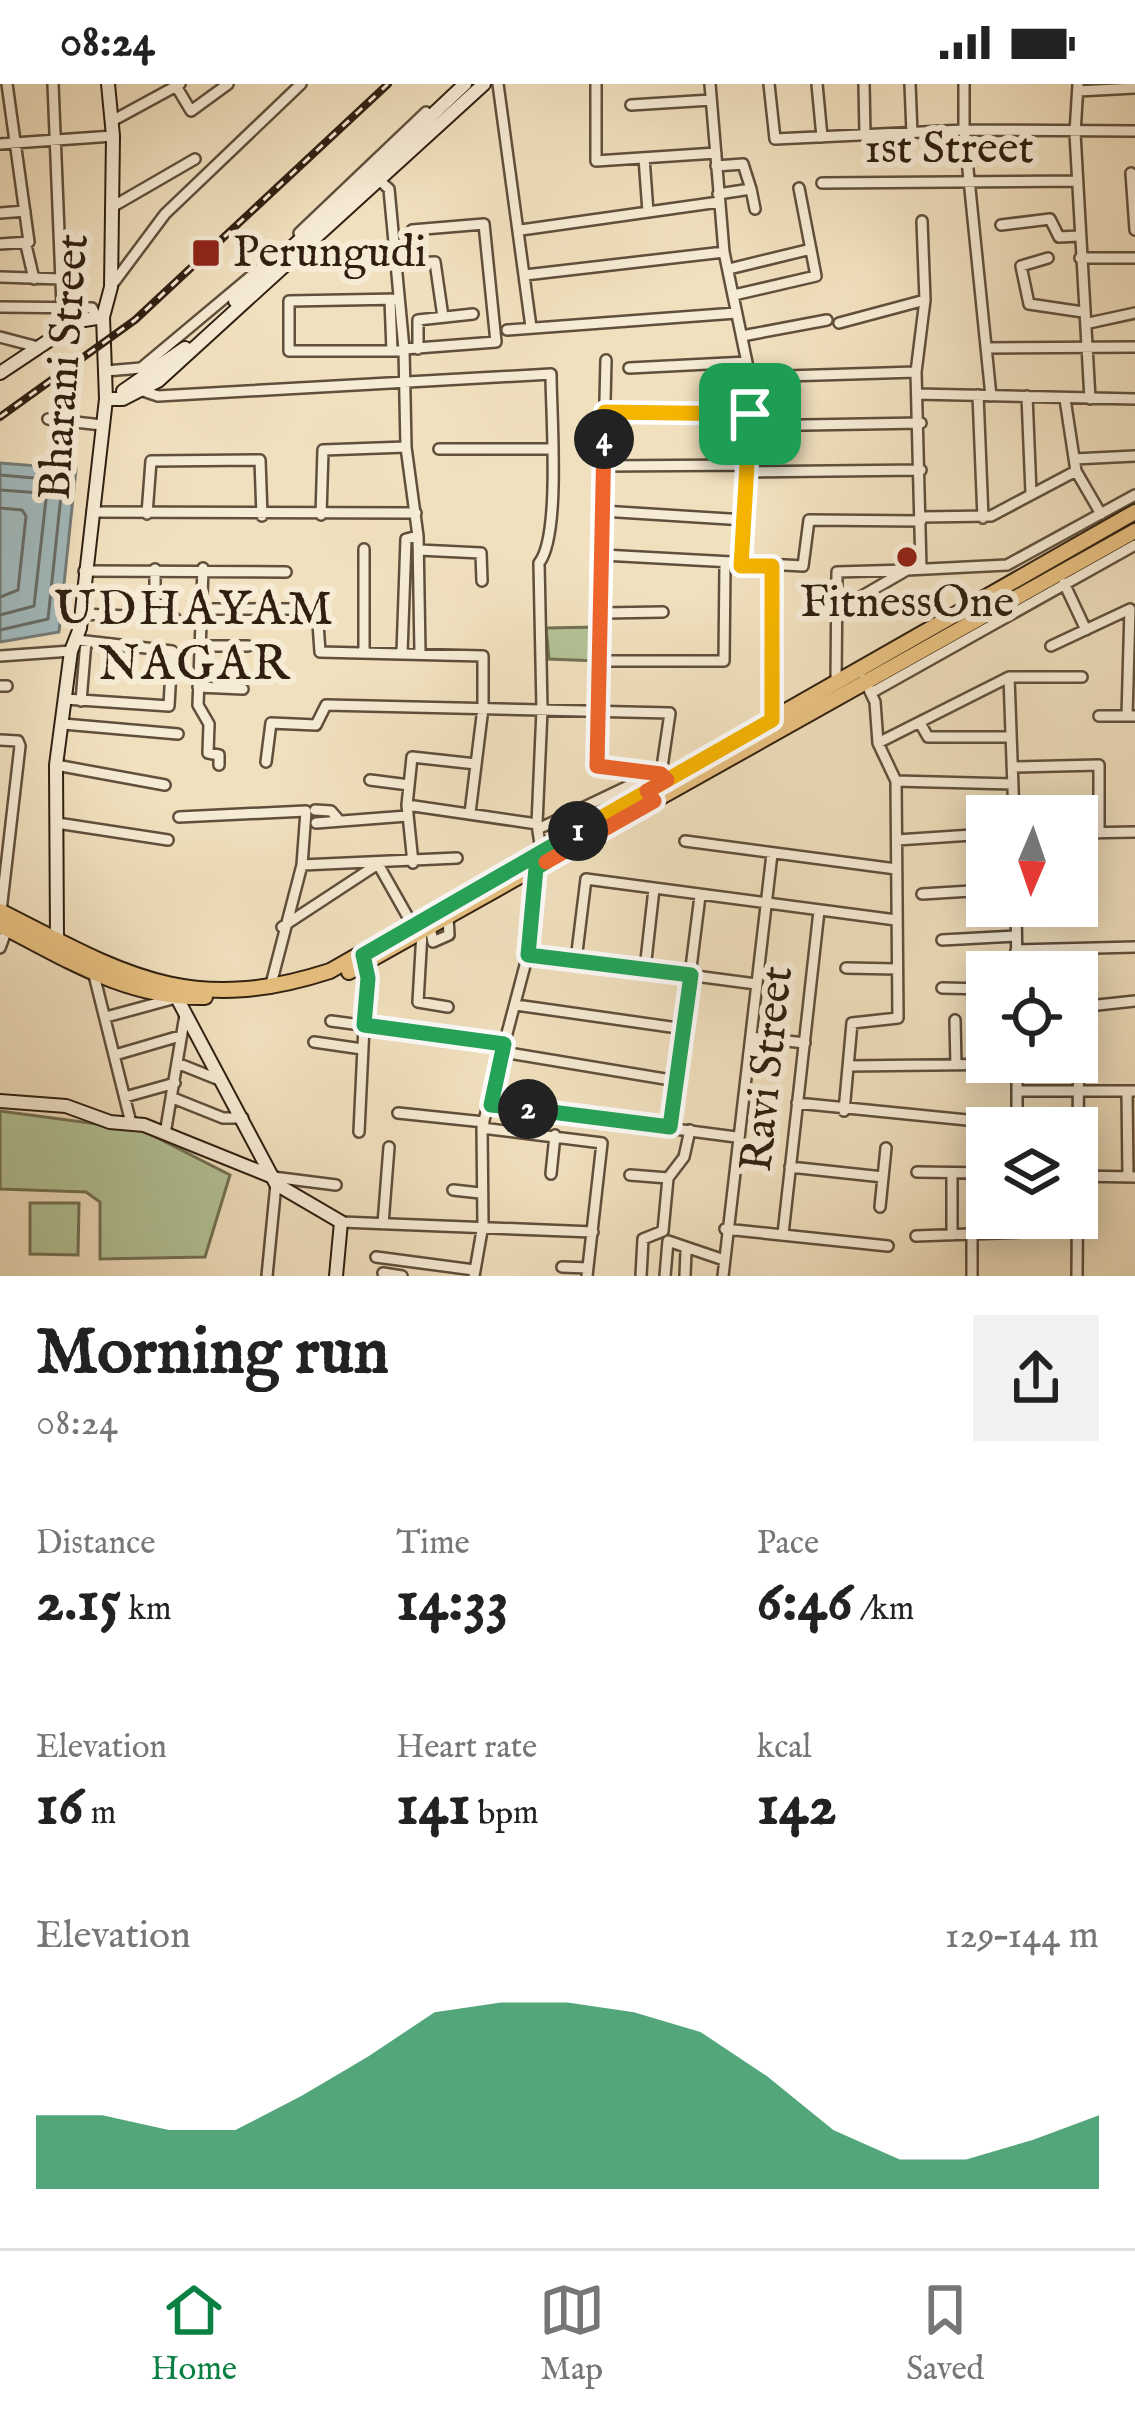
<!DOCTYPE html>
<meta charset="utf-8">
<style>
:root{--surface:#fff;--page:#f2f2f2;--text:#222;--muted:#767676;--line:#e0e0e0;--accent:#0b8043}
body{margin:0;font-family:"IM FELL English",serif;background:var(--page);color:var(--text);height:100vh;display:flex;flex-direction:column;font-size:45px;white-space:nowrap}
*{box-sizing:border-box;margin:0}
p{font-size:39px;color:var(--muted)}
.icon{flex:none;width:66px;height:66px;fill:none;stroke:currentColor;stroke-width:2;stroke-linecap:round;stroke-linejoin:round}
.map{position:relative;height:1192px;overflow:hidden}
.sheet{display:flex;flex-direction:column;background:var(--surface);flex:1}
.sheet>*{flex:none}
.needle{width:78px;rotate:182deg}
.tools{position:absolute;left:966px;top:711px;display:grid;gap:24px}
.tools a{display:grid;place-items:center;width:132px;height:132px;border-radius:0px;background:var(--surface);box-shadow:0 6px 30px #0003;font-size:60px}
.pin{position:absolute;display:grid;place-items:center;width:102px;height:102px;color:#fff;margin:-51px;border-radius:24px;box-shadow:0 6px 18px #0006}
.km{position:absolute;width:60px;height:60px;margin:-30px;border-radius:50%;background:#222;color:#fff;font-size:33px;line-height:60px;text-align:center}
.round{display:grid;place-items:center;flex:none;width:126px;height:126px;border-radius:0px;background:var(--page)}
.headline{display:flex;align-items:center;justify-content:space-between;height:204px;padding:0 36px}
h1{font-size:66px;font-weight:700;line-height:90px}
.stats{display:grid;grid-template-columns:repeat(3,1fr);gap:18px;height:204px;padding:12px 36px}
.stats div{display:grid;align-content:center}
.stats b{font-size:60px;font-weight:700}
.stats small{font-size:33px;font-weight:400}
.stats p{font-size:33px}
.chart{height:336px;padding:24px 36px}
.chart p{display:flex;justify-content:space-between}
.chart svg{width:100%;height:216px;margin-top:12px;fill:var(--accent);opacity:.7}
.status{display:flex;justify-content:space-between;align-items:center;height:84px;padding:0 60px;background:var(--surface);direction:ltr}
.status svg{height:33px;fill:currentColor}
.menu{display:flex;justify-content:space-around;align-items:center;height:168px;border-top:3px solid var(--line);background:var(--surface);font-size:33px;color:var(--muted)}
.menu a{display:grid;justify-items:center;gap:6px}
.menu .selected{color:var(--accent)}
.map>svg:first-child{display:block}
.green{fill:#b3c397;stroke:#727154;stroke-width:3}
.water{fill:#a1babd;stroke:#747c78;stroke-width:3}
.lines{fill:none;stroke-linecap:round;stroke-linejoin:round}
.shore{stroke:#686c67;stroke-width:3}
.street-casing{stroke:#604f3c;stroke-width:14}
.secondary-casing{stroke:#301f11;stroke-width:16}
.primary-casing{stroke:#301f11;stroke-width:18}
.street{stroke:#f6ebd5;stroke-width:9}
.secondary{stroke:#f6ebd5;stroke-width:12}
.primary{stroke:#e8c07f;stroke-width:14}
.rail-casing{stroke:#301f11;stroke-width:8}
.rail{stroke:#f6ebd5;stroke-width:3;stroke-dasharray:9;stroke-linecap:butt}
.split-1-casing{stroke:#fff;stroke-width:24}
.split-2-casing{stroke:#fff;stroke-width:24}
.split-3-casing{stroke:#fff;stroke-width:24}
.split-4-casing{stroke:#fff;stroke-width:24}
.split-5-casing{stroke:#fff;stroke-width:24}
.split-1{stroke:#f5b400;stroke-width:15}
.split-2{stroke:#22a559;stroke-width:15}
.split-3{stroke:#22a559;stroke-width:15}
.split-4{stroke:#f0652b;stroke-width:15}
.split-5{stroke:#f5b400;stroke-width:15}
.poi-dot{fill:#8f2418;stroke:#f6ebd5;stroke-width:4.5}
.labels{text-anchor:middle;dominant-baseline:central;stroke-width:12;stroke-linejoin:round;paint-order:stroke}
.street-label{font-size:45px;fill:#301f11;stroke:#f6ebd5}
.poi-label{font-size:45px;fill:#301f11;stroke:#f6ebd5;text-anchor:start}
.neighbourhood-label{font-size:48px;letter-spacing:3px;fill:#301f11;stroke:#f6ebd5}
</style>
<div class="status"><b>08:24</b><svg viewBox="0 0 49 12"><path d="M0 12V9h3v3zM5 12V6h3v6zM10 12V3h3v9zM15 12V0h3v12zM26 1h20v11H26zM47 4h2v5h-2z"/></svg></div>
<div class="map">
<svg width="1135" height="1192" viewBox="0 0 1135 1192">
<rect width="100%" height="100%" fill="#f1e0be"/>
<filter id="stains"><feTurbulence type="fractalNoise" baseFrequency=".00167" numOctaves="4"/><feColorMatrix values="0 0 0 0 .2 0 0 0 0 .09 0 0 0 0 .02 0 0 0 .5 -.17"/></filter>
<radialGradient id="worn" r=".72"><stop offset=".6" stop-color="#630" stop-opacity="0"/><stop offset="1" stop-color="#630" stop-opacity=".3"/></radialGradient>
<path class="green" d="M 598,543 L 597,577 L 549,575 L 546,544 Z
M 0,1027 L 142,1046 L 230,1091 L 205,1173 L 100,1175 L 100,1118 L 86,1108 L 0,1105 Z
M 30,1119 L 79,1119 L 78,1171 L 30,1170 Z"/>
<path class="water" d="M 0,379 L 76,385 L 59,548 L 0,558 Z"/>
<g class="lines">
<path class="shore" d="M 0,391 L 57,396 L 62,402 L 48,535 L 0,546
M 0,406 L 41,409 L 46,415 L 34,522 L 0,531
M 0,424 L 22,426 L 26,432 L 18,506 L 0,513"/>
<g class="street-casing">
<path id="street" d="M 53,0 L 62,222
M 498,0 L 531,243
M 596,0 L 596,77 L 716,69
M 710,0 L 724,168 L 750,293 L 741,482
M 769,0 L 775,55 L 964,46 L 1135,47
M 817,0 L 822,53
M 864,0 L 865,51
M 910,0 L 912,49
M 964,0 L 964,46 L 991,312
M 1078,0 L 1075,49 L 1090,315
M 176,2 L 191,27 L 228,0
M 1078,7 L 1135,4
M 631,21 L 711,16
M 112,37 L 180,0
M 0,60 L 113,52
M 644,74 L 648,128
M 716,82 L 743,80 L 751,105 L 718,110
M 1131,89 L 1135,146
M 378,95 L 389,105 L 404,265 L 406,363 L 418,452 L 420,569
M 822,99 L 1077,97
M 751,105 L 755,125
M 112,123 L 195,75
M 0,129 L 25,127
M 1001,141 L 1050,135 L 1059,153 L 1079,152
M 521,146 L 719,118
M 299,149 L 426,28
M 0,160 L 29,158 L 7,0
M 26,161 L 34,195
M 1048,174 L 1021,182 L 1029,220 L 1083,228
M 1080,174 L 1135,174
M 414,179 L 435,178 L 443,233
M 396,180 L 414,179 L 412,146 L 484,140 L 496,258 L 404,265
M 729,185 L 811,165
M 525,191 L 724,168
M 0,193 L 61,195
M 112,201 L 165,130 L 301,0
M 734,211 L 816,192 L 799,104
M 390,215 L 392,267
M 399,215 L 289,217 L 289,267 L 404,267
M 0,223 L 92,224 L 97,234
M 839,239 L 925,216
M 1089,239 L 1135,229
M 507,246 L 736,229
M 742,252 L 827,236
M 0,253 L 38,263
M 987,264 L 1135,263
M 418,265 L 418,236 L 473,230
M 606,276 L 596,680 L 650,691
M 629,284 L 747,278
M 106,287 L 141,284 L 269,177
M 750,293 L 916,288
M 143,307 L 158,312 L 551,290 C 551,329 561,452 539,479 L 542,626 L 537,740 L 541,767
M 917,310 L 1135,315
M 978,311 L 983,434
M 1027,312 L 1031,409
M 1065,315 L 1076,387 L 1101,430
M 605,328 L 750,330
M 48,335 L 102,341
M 749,342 L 921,339
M 439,365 L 550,365
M 1074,375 L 1135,372
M 603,382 L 749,381
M 748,388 L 921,386
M 602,427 L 745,436
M 92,428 L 416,429
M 147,430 L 151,377 L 260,376 L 262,432
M 321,431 L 323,366 L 406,363
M 921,433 L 991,432 L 1076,387
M 419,466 L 481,469 L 482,497
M 603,471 L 803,482 L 809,436 L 921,437
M 772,482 L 772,636
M 203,484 L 198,621 L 209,640 L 208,669 L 219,671 L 219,681
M 921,485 L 916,288 L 925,216 L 922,137
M 84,487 L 286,488
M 1064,499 L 1086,546
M 155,518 L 155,485
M 202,525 L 317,525 L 320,568 L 483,572 L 483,624 L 470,729
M 836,527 L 907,486 L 1007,481 L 1135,411
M 604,529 L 663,528
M 81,530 L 175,534
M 200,562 L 248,562
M 1051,562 L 1130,525
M 364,568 L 364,465
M 402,569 L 406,455 L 418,452
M 0,572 L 71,567
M 602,577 L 724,577 L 725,481
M 1009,593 L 1014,732
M 836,599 L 837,488 L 907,486
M 0,602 L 7,602
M 198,603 L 243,605
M 871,609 L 1135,461
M 65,615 L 169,622 L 172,567 L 77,556
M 81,617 L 86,557
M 1099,632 L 1135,632
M 1127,632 L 1130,525
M 920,639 L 928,653 L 1010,653
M 63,640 L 178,650
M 0,656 L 18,657 L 20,662 L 1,827
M 878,659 L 1009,593 L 1082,593
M 266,678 L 271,639 L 316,641 L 326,621 L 670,629 L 661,690
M 56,681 L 165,701
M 1012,683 L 1099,681 L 1099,749
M 370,696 L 409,701
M 896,697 L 1012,700
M 407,721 L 537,740
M 315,726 L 331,727 L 338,735
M 179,733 L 306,727 L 302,781
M 57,739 L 168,756
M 316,739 L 407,732
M 538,745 L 647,693
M 1077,749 L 1135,748
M 897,756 L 987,750
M 685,757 L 896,785
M 413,779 L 407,721 L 412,673 L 476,680
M 1077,796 L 1084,796
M 922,810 L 987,806
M 1016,822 L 1017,888
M 282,843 L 378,780 L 413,842
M 430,843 L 433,858 L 449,851 L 448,833
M 422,848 L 418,918 L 448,923
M 942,856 L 1016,852
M 0,864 L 7,845
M 1016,866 L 1135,863
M 528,870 L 756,900
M 576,876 L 586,795 L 896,836
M 846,884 L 897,885
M 645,885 L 654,805
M 94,891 L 131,1039
M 270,904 L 302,781 L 457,774
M 942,904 L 987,905
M 516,921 L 685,945
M 106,933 L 176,914
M 955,936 L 956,981
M 331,937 L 504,960
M 751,953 L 805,959
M 314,958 L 362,965
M 503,968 L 677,997
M 115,971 L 180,952
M 1017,978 L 1017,1044
M 177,979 L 222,997
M 848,982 L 1017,980
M 1018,1007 L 1135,1007
M 1127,1007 L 1128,1093
M 125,1013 L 175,999
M 173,1014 L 223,1034 L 243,1034
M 797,1019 L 1017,1041
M 491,1021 L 736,1053
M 844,1027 L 852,939 L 898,934 L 896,697 L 878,659 L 875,618 L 864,595
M 398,1029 L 484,1038
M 671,1043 L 700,812
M 482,1044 L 602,1059 L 587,1192
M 359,1048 L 367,879
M 165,1050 L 185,931
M 790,1083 L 883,1093
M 917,1088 L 987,1089
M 551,1090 L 555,1051
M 630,1091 L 668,1094
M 1077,1092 L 1135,1093
M 273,1093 L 336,1101
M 453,1106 L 480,1109
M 880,1123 L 886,1064
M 341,1138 L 593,1148
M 383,1140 L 389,1063
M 725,1145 L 888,1162
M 783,1150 L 819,827
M 952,1151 L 952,1089
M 916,1152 L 1078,1146
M 376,1173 L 474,1186
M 562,1183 L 588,1184
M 383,1189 L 402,1192
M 267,1192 L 276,1100
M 474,1192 L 483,1141 L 482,1044 L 528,870 L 536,784
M 641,1192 L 643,1155 L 663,1147 L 668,1094 L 684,1073 L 690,1046
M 665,1192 L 668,1157 L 724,1176
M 685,1192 L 686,1167
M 723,1192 L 772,770
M 972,1192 L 972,1150
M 1077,1192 L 1079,923 L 1135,917"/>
</g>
<g class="secondary-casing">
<path id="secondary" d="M 235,217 L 465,0
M 0,289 L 78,237 L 103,233
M 123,307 L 185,264
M 106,315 L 123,315 L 158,297 L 484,0
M 57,856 L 56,681 L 71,567 L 80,544 L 106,315 L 103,233 L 111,203 L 113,52 L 108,0
M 177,914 L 276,1100 L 341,1138 L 336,1192
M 0,1017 L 66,1022 L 110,1038 L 144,1041 L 273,1093"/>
</g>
<g class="primary-casing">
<path id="primary" d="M 0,827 C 122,889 188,933 330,887 L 1135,428
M 0,841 C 66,875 128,915 205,913
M 349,888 L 1135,447"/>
</g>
<use href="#street" class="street"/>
<use href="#secondary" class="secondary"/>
<use href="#primary" class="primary"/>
<g class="rail-casing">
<path id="rail" d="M 0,333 L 135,236 L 388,0"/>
</g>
<use href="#rail" class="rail"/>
</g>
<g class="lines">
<g class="split-1-casing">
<path id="split-1" d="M 578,747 L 772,636 L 772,482 L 741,482 L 750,330"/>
</g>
<g class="split-2-casing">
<path id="split-2" d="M 528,1025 L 491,1021 L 504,960 L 364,941 L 368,894 L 363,871 L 578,747"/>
</g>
<g class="split-3-casing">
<path id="split-3" d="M 528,1025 L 670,1043 L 691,891 L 528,871 L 536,784 L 546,778"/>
</g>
<g class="split-4-casing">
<path id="split-4" d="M 546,778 L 654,717 L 647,707 L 667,696 L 661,690 L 597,682 L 604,355"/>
</g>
<g class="split-5-casing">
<path id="split-5" d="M 604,355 L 605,328 L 750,330"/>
</g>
<use href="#split-1" class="split-1"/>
<use href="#split-2" class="split-2"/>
<use href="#split-3" class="split-3"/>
<use href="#split-4" class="split-4"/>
<use href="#split-5" class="split-5"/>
</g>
<g class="poi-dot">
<rect x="191" y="154" width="30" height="30" rx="6"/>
<circle cx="907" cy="473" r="12"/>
</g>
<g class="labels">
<g class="street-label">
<text x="949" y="65">1st Street</text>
<text transform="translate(65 283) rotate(-86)">Bharani Street</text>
<text transform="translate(768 985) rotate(-84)">Ravi Street</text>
</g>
<g class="poi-label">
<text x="233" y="169">Perungudi</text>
<text x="907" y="519" text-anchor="middle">FitnessOne</text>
</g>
<g class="neighbourhood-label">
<text x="195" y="527">UDHAYAM<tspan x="195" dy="55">NAGAR</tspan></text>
</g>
</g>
<rect width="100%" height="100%" filter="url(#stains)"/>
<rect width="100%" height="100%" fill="url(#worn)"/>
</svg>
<div class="tools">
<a><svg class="needle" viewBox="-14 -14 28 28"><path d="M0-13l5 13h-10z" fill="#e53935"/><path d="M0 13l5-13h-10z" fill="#767676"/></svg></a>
<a><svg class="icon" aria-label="locate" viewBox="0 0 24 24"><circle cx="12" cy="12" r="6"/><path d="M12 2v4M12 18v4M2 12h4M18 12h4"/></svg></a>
<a><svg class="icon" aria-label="layers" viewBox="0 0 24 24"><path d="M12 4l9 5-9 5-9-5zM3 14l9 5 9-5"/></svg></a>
</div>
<div class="pin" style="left:750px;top:330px;background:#1e9e55"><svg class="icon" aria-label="arrive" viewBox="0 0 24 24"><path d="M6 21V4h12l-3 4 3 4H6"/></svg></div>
<b class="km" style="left:578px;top:747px">1</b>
<b class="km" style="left:528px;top:1025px">2</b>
<b class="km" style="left:604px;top:355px">4</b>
</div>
<section class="sheet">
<div class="headline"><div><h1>Morning run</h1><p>08:24</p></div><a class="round"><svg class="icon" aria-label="share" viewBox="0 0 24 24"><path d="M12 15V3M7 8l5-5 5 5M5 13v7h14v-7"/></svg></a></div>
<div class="stats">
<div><p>Distance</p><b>2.15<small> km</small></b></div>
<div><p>Time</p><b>14:33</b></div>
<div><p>Pace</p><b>6:46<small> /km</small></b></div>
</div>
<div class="stats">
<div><p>Elevation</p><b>16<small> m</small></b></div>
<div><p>Heart rate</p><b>141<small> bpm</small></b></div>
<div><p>kcal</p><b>142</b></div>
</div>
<div class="chart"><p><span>Elevation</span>129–144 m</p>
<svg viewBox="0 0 160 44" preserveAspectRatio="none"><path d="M0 44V29L10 29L20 32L30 32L40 25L50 17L60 8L70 6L80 6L90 8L100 12L110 21L120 32L130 38L140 38L150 34L160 29V44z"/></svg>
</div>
</section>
<nav class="menu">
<a class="selected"><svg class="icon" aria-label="home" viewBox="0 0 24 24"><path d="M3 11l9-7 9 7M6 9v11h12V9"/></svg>Home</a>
<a><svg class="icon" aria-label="map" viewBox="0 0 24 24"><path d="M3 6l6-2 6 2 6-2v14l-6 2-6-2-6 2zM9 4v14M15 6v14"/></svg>Map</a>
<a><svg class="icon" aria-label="saved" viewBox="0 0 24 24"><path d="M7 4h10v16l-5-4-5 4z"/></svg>Saved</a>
</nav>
